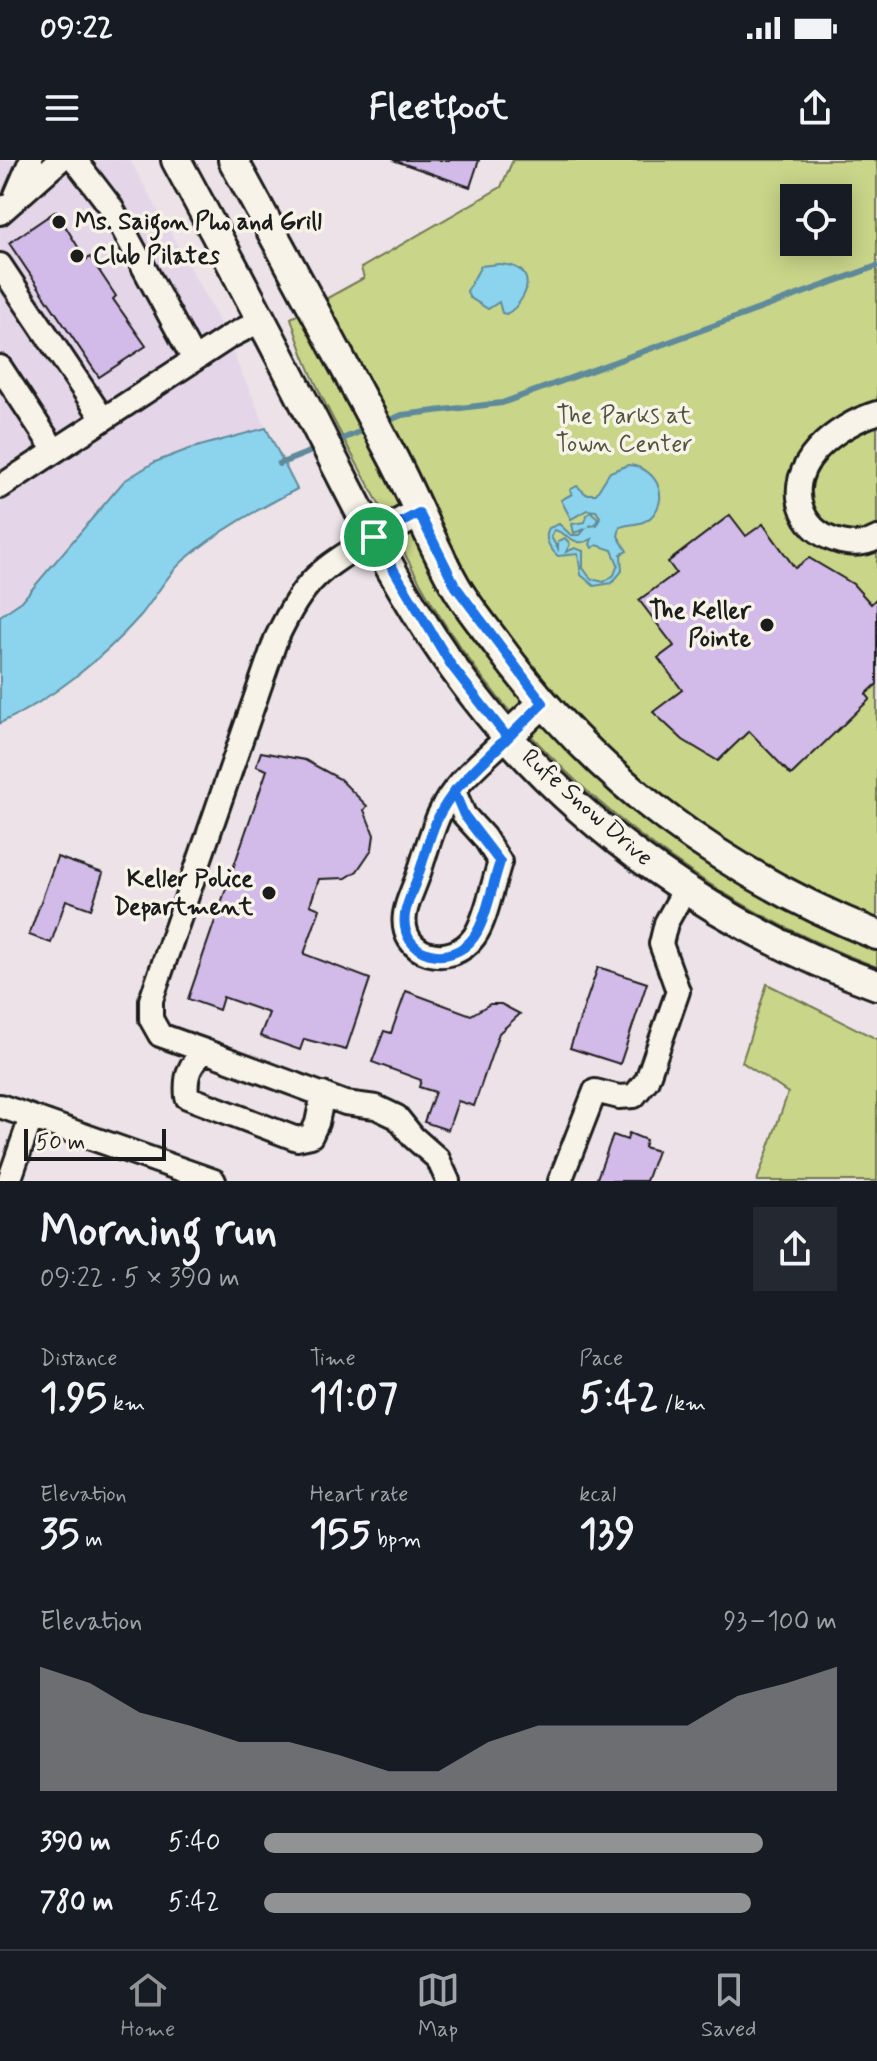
<!DOCTYPE html>
<meta charset="utf-8">
<style>
:root{--surface:#171b24;--page:#242831;--text:#f1f3f6;--muted:#9ea1a6;--line:#363941;--accent:#919294}
body{margin:0;font-family:Mynerve,sans-serif;background:var(--page);color:var(--text);height:100vh;display:flex;flex-direction:column;font-size:30px;white-space:nowrap}
*{box-sizing:border-box;margin:0}
p{font-size:26px;color:var(--muted)}
.icon{flex:none;width:44px;height:44px;fill:none;stroke:currentColor;stroke-width:2;stroke-linecap:round;stroke-linejoin:round}
.map{position:relative;height:1021px;overflow:hidden}
.panel{display:flex;flex-direction:column;background:var(--surface);flex:1}
.panel>*{flex:none}
.buttons{position:absolute;left:780px;top:24px;display:grid;gap:16px}
.buttons a{display:grid;place-items:center;width:72px;height:72px;border-radius:0px;background:var(--surface);box-shadow:0 4px 20px #0003;font-size:40px}
.scale{position:absolute;left:24px;bottom:20px;width:142px;box-sizing:border-box;padding-left:8px;border:4px solid #1c1c1c;border-top:0;font-size:22px;line-height:28px;white-space:nowrap;color:#1c1c1c;-webkit-text-stroke:6px #f7f3e8;paint-order:stroke}
.pin{position:absolute;display:grid;place-items:center;width:68px;height:68px;color:#fff;margin:-34px;border:4px solid #fff;border-radius:50%;box-shadow:0 2px 8px #0007}
.round{display:grid;place-items:center;flex:none;width:84px;height:84px;border-radius:0px;background:var(--page)}
.summary{display:flex;align-items:center;justify-content:space-between;height:136px;padding:0 40px}
h1{font-size:44px;font-weight:700;line-height:60px}
.figures{display:grid;grid-template-columns:repeat(3,1fr);gap:12px;height:136px;padding:8px 40px}
.figures div{display:grid;align-content:center}
.figures b{font-size:40px;font-weight:700}
.figures small{font-size:22px;font-weight:400}
.figures p{font-size:22px}
.chart{height:224px;padding:16px 40px}
.chart p{display:flex;justify-content:space-between}
.chart svg{width:100%;height:144px;margin-top:8px;fill:var(--accent);opacity:.7}
ul{padding:0 40px;list-style:none;font-size:26px}
li{display:grid;grid-template-columns:128px 96px 1fr;align-items:center;height:60px}
li i{height:20px;border-radius:10px;background:var(--accent)}
.status{display:flex;justify-content:space-between;align-items:center;height:56px;padding:0 40px;background:var(--surface);direction:ltr}
.status svg{height:22px;fill:currentColor}
header{display:flex;justify-content:space-between;align-items:center;height:104px;padding:0 40px;background:var(--surface);font-size:36px;font-weight:700}
.tab-bar{display:flex;justify-content:space-around;align-items:center;height:112px;border-top:2px solid var(--line);background:var(--surface);font-size:22px;color:var(--muted)}
.tab-bar a{display:grid;justify-items:center;gap:4px}
.tab-bar .active{color:var(--accent)}
.map>svg:first-child{display:block}
.built{fill:#e4d6e8}
.green{fill:#c9d589;stroke:#727852;stroke-width:2;fill-rule:evenodd}
.water{fill:#8cd4ee;stroke:#5f8a9a;stroke-width:2;fill-rule:evenodd}
.lines{fill:none;stroke-linecap:round;stroke-linejoin:round}
.stream{stroke:#5f8a9a;stroke-width:6}
.building{fill:#d2bae9;stroke:#1c1c1c;stroke-width:2}
.minor-casing{stroke:#1c1c1c;stroke-width:28}
.major-casing{stroke:#1c1c1c;stroke-width:34}
.minor{stroke:#f7f3e8;stroke-width:22}
.major{stroke:#f7f3e8;stroke-width:28}
.route-casing{stroke:#fff;stroke-width:16}
.route{stroke:#1a73e8;stroke-width:10}
.poi-dot{fill:#1c1c1c;stroke:#f7f3e8;stroke-width:3}
.labels{text-anchor:middle;dominant-baseline:central;stroke-width:7;stroke-linejoin:round;paint-order:stroke}
.poi-label{font-size:24px;font-weight:bold;fill:#1c1c1c;stroke:#f7f3e8;text-anchor:start}
.park-label{font-size:24px;fill:#50543d;stroke:#f7f3e8}
.street-label{font-size:24px;fill:#1c1c1c;stroke:#f7f3e8}
</style>
<div class="status"><b>09:22</b><svg viewBox="0 0 49 12"><path d="M0 12V9h3v3zM5 12V6h3v6zM10 12V3h3v9zM15 12V0h3v12zM26 1h20v11H26zM47 4h2v5h-2z"/></svg></div>
<header><svg class="icon" aria-label="menu" viewBox="0 0 24 24"><path d="M4 6h16M4 12h16M4 18h16"/></svg>Fleetfoot<svg class="icon" aria-label="share" viewBox="0 0 24 24"><path d="M12 15V3M7 8l5-5 5 5M5 13v7h14v-7"/></svg></header>
<div class="map">
<svg width="877" height="1021" viewBox="0 0 877 1021">
<rect width="100%" height="100%" fill="#ece2e8"/>
<filter id="ink" filterUnits="userSpaceOnUse"><feTurbulence type="fractalNoise" baseFrequency=".0125" numOctaves="2"/><feDisplacementMap in="SourceGraphic" scale="16" xChannelSelector="R" yChannelSelector="G"/><feConvolveMatrix kernelMatrix="1 2 1 2 8 2 1 2 1" color-interpolation-filters="sRGB"/></filter>
<g filter="url(#ink)">
<path class="built" d="M 0,0 L 130,0 L 215,153 L 266,268 L 189,289 L 155,302 L 22,441 L 0,456 Z"/>
<path class="green" d="M 513,0 L 877,0 L 877,807 C 703,742 548,623 446,466 C 418,423 397,378 373,333 C 342,276 309,220 291,158 L 364,118 L 361,108 L 501,27 ZM 794,38 L 838,38 L 838,82 L 794,82 Z
M 767,824 L 877,879 L 877,1021 L 757,1021 L 788,933 L 742,902 Z"/>
<path class="water" d="M 499,104 C 508,105 519,106 524,114 C 533,128 517,149 506,154 L 502,153 L 499,142 L 488,149 L 469,137 L 467,131 L 481,106 Z
M 266,268 L 297,329 C 257,350 218,371 183,401 C 166,416 155,438 141,455 C 103,498 52,540 0,563 L 0,456 L 22,441 L 124,321 L 155,302 L 189,289 Z
M 628,305 C 654,306 672,336 651,357 C 642,366 630,363 620,367 L 618,376 L 627,391 L 621,394 L 622,411 L 612,423 L 594,426 L 581,415 L 578,394 L 558,396 C 550,389 543,378 549,368 L 559,364 L 571,375 L 580,375 L 585,369 L 574,373 L 572,364 L 585,362 L 587,355 L 591,352 L 598,358 L 596,364 L 589,366 L 597,365 L 600,357 L 596,351 L 587,350 L 571,359 L 561,340 L 572,334 L 570,330 L 577,326 L 586,334 L 596,334 L 610,312 ZM 554,370 C 569,373 574,389 592,379 L 590,384 L 592,388 L 597,385 L 612,390 L 618,404 L 614,415 L 604,422 L 591,419 L 583,408 L 583,391 L 575,388 L 566,392 L 570,384 L 565,378 L 558,382 L 558,389 L 551,377 Z"/>
<g class="lines">
<path class="stream" d="M 383,263 L 402,255 L 502,243 L 877,106
M 335,282 L 369,268
M 279,304 L 317,289"/>
</g>
<path class="building" d="M 393,0 L 479,0 L 470,27 Z
M 56,51 L 86,100 L 90,97 L 116,136 L 113,139 L 146,186 L 99,217 L 9,83 Z
M 730,355 L 746,376 L 763,364 L 795,408 L 809,398 L 853,424 L 871,444 L 877,438 L 877,524 L 866,534 L 870,539 L 791,615 L 749,571 L 718,601 L 683,580 L 653,552 L 682,530 L 658,498 L 674,486 L 639,440 L 676,413 L 668,402 Z
M 261,592 L 305,600 L 340,619 L 367,646 L 364,650 L 374,675 L 372,689 L 357,711 L 346,718 L 319,719 L 310,745 L 320,749 L 304,794 L 370,819 L 346,890 L 304,879 L 300,890 L 260,876 L 269,853 L 223,837 L 219,850 L 188,839 L 267,610 L 256,606 Z
M 57,697 L 103,713 L 91,749 L 66,740 L 51,783 L 29,775 Z
M 598,807 L 647,823 L 620,904 L 570,888 Z
M 406,831 L 471,855 L 490,844 L 501,844 L 520,854 L 499,873 L 474,946 L 458,941 L 448,970 L 424,962 L 435,932 L 419,927 L 421,920 L 372,902 L 384,871 L 391,873 Z
M 629,973 L 646,980 L 644,987 L 657,991 L 646,1021 L 596,1021 L 613,975 L 627,980 Z"/>
<g class="lines">
<g class="minor-casing">
<path id="minor" d="M 75,0 L 111,47 L 194,200
M 16,35 L 31,0
M 0,53 L 60,0
M 0,105 L 103,259
M 0,207 L 55,291
M 877,253 C 837,265 783,305 803,352 C 810,368 824,378 841,382 C 854,385 865,385 877,378
M 0,327 L 229,177 L 262,160
M 454,631 L 464,655 L 484,677 L 500,702 C 493,722 486,761 474,777 C 451,809 399,797 405,754 C 407,740 415,726 419,713 C 425,694 431,673 439,655 C 452,624 484,600 507,577
M 205,891 L 160,875 L 151,859 L 151,840 L 276,479 C 305,419 317,411 374,377
M 323,934 L 317,963 L 311,976 L 297,979 L 187,937 C 185,916 189,904 205,891 L 345,943 L 376,947 L 397,957 L 413,977 L 438,999 L 448,1021
M 0,946 L 214,1021
M 9,1021 L 31,958
M 560,1021 L 595,931 L 619,937 L 634,936 L 647,920 L 678,831 L 661,784 L 666,763 L 685,729"/>
</g>
<g class="major-casing">
<path id="major" d="M 176,0 C 222,85 267,170 311,256 C 360,352 408,452 475,537 C 576,668 722,769 877,825
M 233,0 C 286,98 339,195 391,294 C 414,337 431,383 455,425 C 467,446 483,465 497,484 C 597,622 721,711 877,775
M 374,377 L 419,353
M 507,577 L 543,543"/>
</g>
<use href="#minor" class="minor"/>
<use href="#major" class="major"/>
</g>
</g>
<g class="lines" filter="url(#ink)">
<g class="route-casing">
<path id="route" d="M 374,377 L 451,505 L 507,577 C 485,600 458,622 442,650 C 431,668 426,693 419,713 C 415,726 407,741 405,754 C 399,797 451,809 474,777 C 486,761 493,722 500,702 L 464,655 L 454,631 L 543,543 L 456,427 L 419,353 L 374,377"/>
</g>
<use href="#route" class="route"/>
</g>
<g class="poi-dot">
<circle cx="59" cy="62" r="8"/>
<circle cx="77" cy="96" r="8"/>
<circle cx="767" cy="465" r="8"/>
<circle cx="269" cy="733" r="8"/>
</g>
<g class="labels">
<g class="poi-label">
<text x="75" y="62">Ms. Saigon Pho and Grill</text>
<text x="93" y="96">Club Pilates</text>
<text x="751" y="451" text-anchor="end">The Keller<tspan x="751" dy="28">Pointe</tspan></text>
<text x="253" y="719" text-anchor="end">Keller Police<tspan x="253" dy="28">Department</tspan></text>
</g>
<g class="park-label">
<text x="624" y="256">The Parks at<tspan x="624" dy="28">Town Center</tspan></text>
</g>
<g class="street-label">
<text transform="translate(587 648) rotate(41)">Rufe Snow Drive</text>
</g>
</g>
</svg>
<div class="buttons">
<a><svg class="icon" aria-label="locate" viewBox="0 0 24 24"><circle cx="12" cy="12" r="6"/><path d="M12 2v4M12 18v4M2 12h4M18 12h4"/></svg></a>
</div>
<div class="scale">50 m</div>
<div class="pin" style="left:374px;top:377px;background:#1e9e55"><svg class="icon" aria-label="arrive" viewBox="0 0 24 24"><path d="M6 21V4h12l-3 4 3 4H6"/></svg></div>
</div>
<section class="panel">
<div class="summary"><div><h1>Morning run</h1><p>09:22 · 5 × 390 m</p></div><a class="round"><svg class="icon" aria-label="share" viewBox="0 0 24 24"><path d="M12 15V3M7 8l5-5 5 5M5 13v7h14v-7"/></svg></a></div>
<div class="figures">
<div><p>Distance</p><b>1.95<small> km</small></b></div>
<div><p>Time</p><b>11:07</b></div>
<div><p>Pace</p><b>5:42<small> /km</small></b></div>
</div>
<div class="figures">
<div><p>Elevation</p><b>35<small> m</small></b></div>
<div><p>Heart rate</p><b>155<small> bpm</small></b></div>
<div><p>kcal</p><b>139</b></div>
</div>
<div class="chart"><p><span>Elevation</span>93–100 m</p>
<svg viewBox="0 0 160 44" preserveAspectRatio="none"><path d="M0 44V6L10 11L20 20L30 24L40 29L50 29L60 33L70 38L80 38L90 29L100 24L110 24L120 24L130 24L140 15L150 11L160 6V44z"/></svg>
</div>
<ul>
<li><b>390 m</b>5:40<i style="width:87%"></i></li>
<li><b>780 m</b>5:42<i style="width:85%"></i></li>
</ul>
</section>
<nav class="tab-bar">
<a class="active"><svg class="icon" aria-label="home" viewBox="0 0 24 24"><path d="M3 11l9-7 9 7M6 9v11h12V9"/></svg>Home</a>
<a><svg class="icon" aria-label="map" viewBox="0 0 24 24"><path d="M3 6l6-2 6 2 6-2v14l-6 2-6-2-6 2zM9 4v14M15 6v14"/></svg>Map</a>
<a><svg class="icon" aria-label="saved" viewBox="0 0 24 24"><path d="M7 4h10v16l-5-4-5 4z"/></svg>Saved</a>
</nav>
